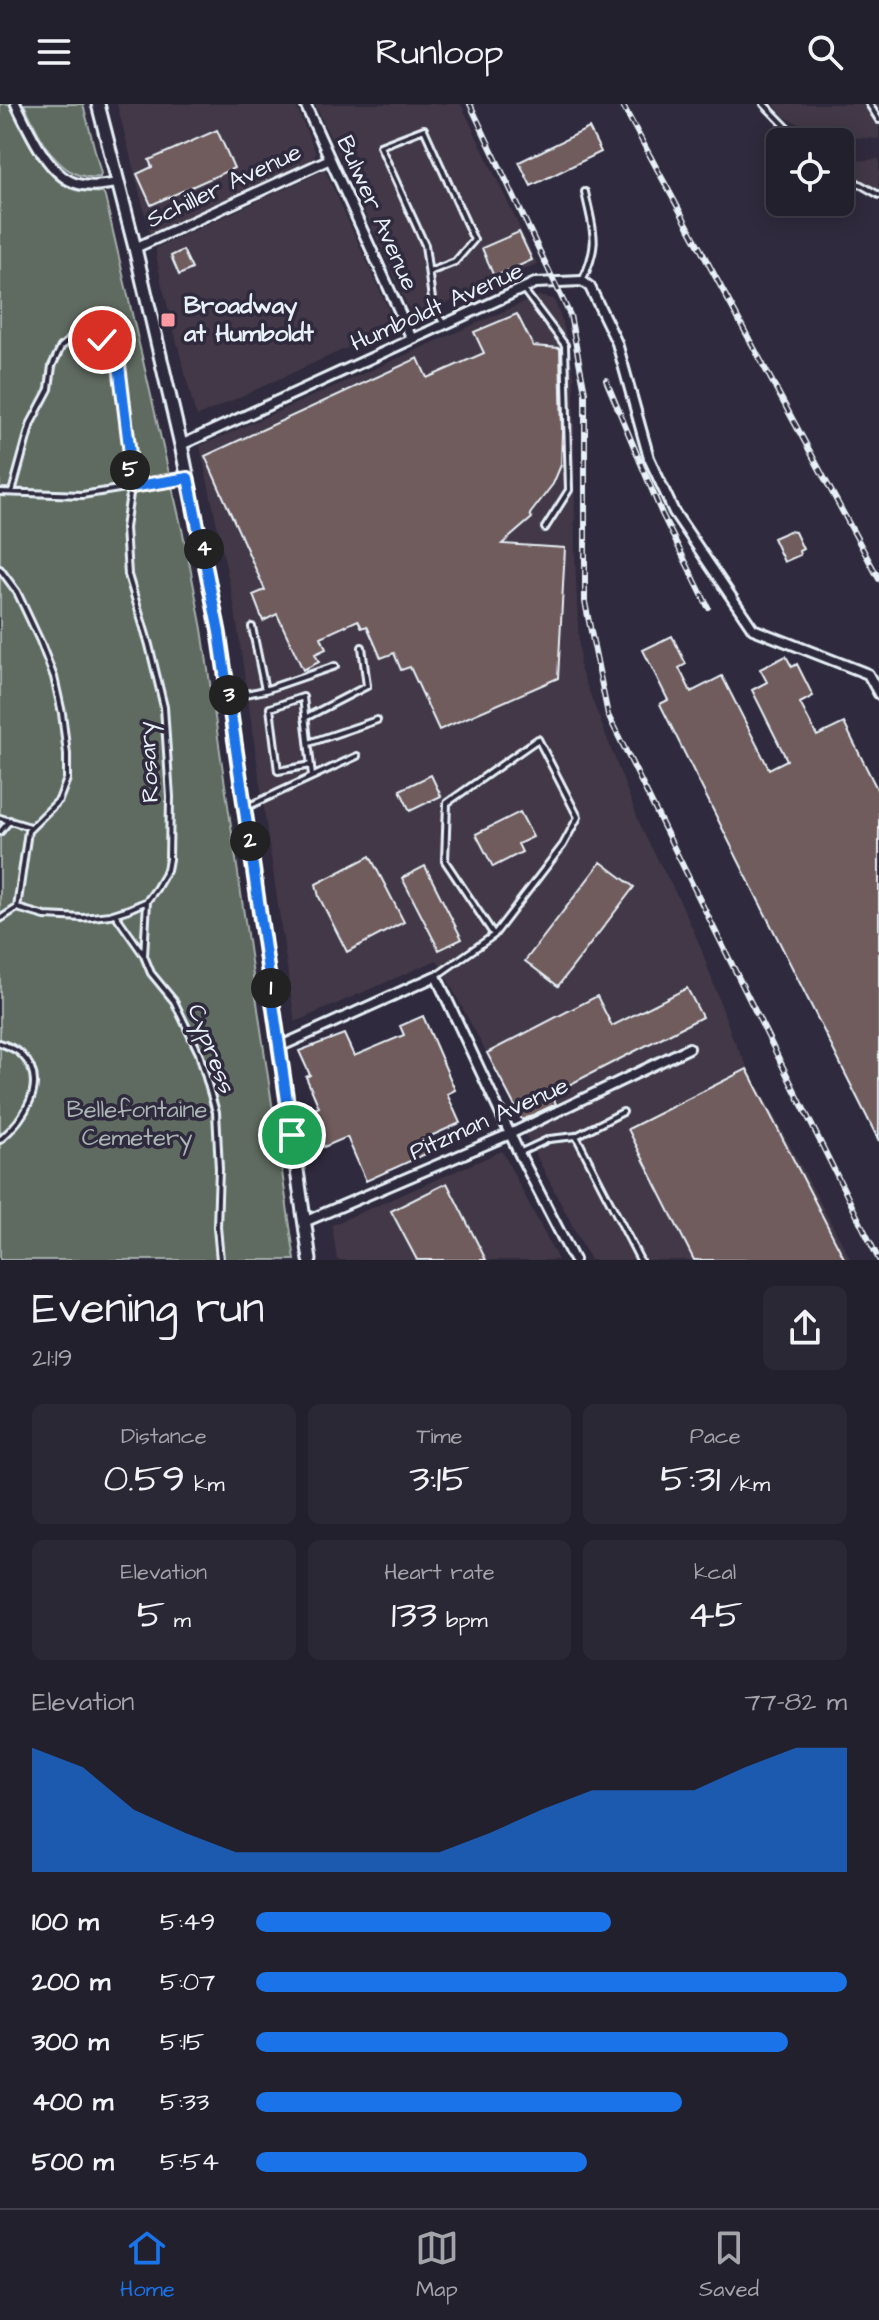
<!DOCTYPE html>
<meta charset="utf-8">
<style>
:root{--surface:#23202e;--page:#2b2836;--text:#f1f3f6;--muted:#a3a3aa;--line:#403e4a;--accent:#1a73e8}
body{margin:0;font-family:"Architects Daughter",sans-serif;background:var(--page);color:var(--text);height:100vh;display:flex;flex-direction:column;font-size:30px;white-space:nowrap}
*{box-sizing:border-box;margin:0}
p{font-size:26px;color:var(--muted)}
.icon{flex:none;width:44px;height:44px;fill:none;stroke:currentColor;stroke-width:2;stroke-linecap:round;stroke-linejoin:round}
.map{position:relative;height:1156px;overflow:hidden}
.panel{display:flex;flex-direction:column;background:var(--surface);flex:1}
.panel>*{flex:none}
.fabs{position:absolute;left:766px;top:24px;display:grid;gap:16px}
.fabs a{display:grid;place-items:center;width:88px;height:88px;border-radius:12px;background:var(--surface);box-shadow:0 4px 20px #0003,0 0 0 2px var(--line);font-size:40px}
.pin{position:absolute;display:grid;place-items:center;width:68px;height:68px;color:#fff;margin:-34px;border:4px solid #fff;border-radius:50%;box-shadow:0 2px 8px #0007}
.km{position:absolute;width:40px;height:40px;margin:-20px;border-radius:50%;background:#222;color:#fff;font-size:22px;line-height:40px;text-align:center}
.round{display:grid;place-items:center;flex:none;width:84px;height:84px;border-radius:12px;background:var(--page)}
.overview{display:flex;align-items:center;justify-content:space-between;height:136px;padding:0 32px}
h1{font-size:44px;font-weight:600;line-height:60px}
.stats{display:grid;grid-template-columns:repeat(3,1fr);gap:12px;height:136px;padding:8px 32px}
.stats div{display:grid;align-content:center;border-radius:12px;background:var(--page);text-align:center}
.stats b{font-size:40px;font-weight:600}
.stats small{font-size:22px;font-weight:400}
.stats p{font-size:22px}
.chart{height:224px;padding:16px 32px}
.chart p{display:flex;justify-content:space-between}
.chart svg{width:100%;height:144px;margin-top:8px;fill:var(--accent);opacity:.7}
ul{padding:0 32px;list-style:none;font-size:26px}
li{display:grid;grid-template-columns:128px 96px 1fr;align-items:center;height:60px}
li i{height:20px;border-radius:10px;background:var(--accent)}
header{display:flex;justify-content:space-between;align-items:center;height:104px;padding:0 32px;background:var(--surface);font-size:36px;font-weight:600}
.dock{display:flex;justify-content:space-around;align-items:center;height:112px;border-top:2px solid var(--line);background:var(--surface);font-size:22px;color:var(--muted)}
.dock a{display:grid;justify-items:center;gap:4px}
.dock .on{color:var(--accent)}
.map>svg:first-child{display:block}
.built{fill:#423946}
.green{fill:#5f6b61;stroke:#a4aeac;stroke-width:2}
.building{fill:#6f5c5c;stroke:#e8f1f8;stroke-width:2}
.lines{fill:none;stroke-linecap:round;stroke-linejoin:round}
.lane-casing{stroke:#e8f1f8;stroke-width:10}
.street-casing{stroke:#e8f1f8;stroke-width:14}
.secondary-casing{stroke:#e8f1f8;stroke-width:17}
.lane{stroke:#2f2a3d;stroke-width:4}
.street{stroke:#2f2a3d;stroke-width:8}
.secondary{stroke:#2f2a3d;stroke-width:11}
.rail-casing{stroke:#e8f1f8;stroke-width:6}
.rail{stroke:#2f2a3d;stroke-width:3;stroke-dasharray:9;stroke-linecap:butt}
.route-casing{stroke:#fff;stroke-width:16}
.route{stroke:#1a73e8;stroke-width:10}
.poi-dot{fill:#ff9aa2;stroke:#2f2a3d;stroke-width:3}
.labels{text-anchor:middle;dominant-baseline:central;stroke-width:7;stroke-linejoin:round;paint-order:stroke}
.street-label{font-size:24px;fill:#e8f1f8;stroke:#2f2a3d}
.poi-label{font-size:24px;font-weight:bold;fill:#e8f1f8;stroke:#2f2a3d;text-anchor:start}
.park-label{font-size:24px;fill:#aab5b4;stroke:#2f2a3d}
</style>
<header><svg class="icon" aria-label="menu" viewBox="0 0 24 24"><path d="M4 6h16M4 12h16M4 18h16"/></svg>Runloop<svg class="icon" aria-label="search" viewBox="0 0 24 24"><circle cx="10" cy="10" r="6"/><path d="M15 15l6 6"/></svg></header>
<div class="map">
<svg width="879" height="1156" viewBox="0 0 879 1156">
<rect width="100%" height="100%" fill="#2f2a3d"/>
<filter id="ink" filterUnits="userSpaceOnUse"><feTurbulence type="fractalNoise" baseFrequency=".0125" numOctaves="2"/><feDisplacementMap in="SourceGraphic" scale="16" xChannelSelector="R" yChannelSelector="G"/><feConvolveMatrix kernelMatrix="1 2 1 2 8 2 1 2 1" color-interpolation-filters="sRGB"/></filter>
<g filter="url(#ink)">
<path class="built" d="M 117,0 L 295,0 L 316,49 L 313,55 L 150,130 Z
M 315,0 L 461,0 L 537,160 L 413,214 Z
M 774,0 L 879,0 L 879,35 L 849,33 L 811,26 L 783,12 Z
M 879,55 L 879,96 L 842,76 L 840,58 Z
M 325,66 L 391,211 L 393,223 L 198,312 L 195,308 L 162,181 L 156,151 L 156,144 Z
M 538,192 L 554,195 L 563,219 L 574,271 L 575,453 L 580,564 L 643,728 L 680,797 L 699,839 L 733,935 L 851,1156 L 590,1156 L 526,1032 L 524,1020 L 437,856 L 295,918 L 234,500 L 200,342 Z
M 502,1047 L 558,1156 L 337,1156 L 332,1121 Z"/>
<path class="green" d="M 0,0 L 9,0 C 23,26 43,75 72,85 C 82,89 92,87 103,89 L 105,93 L 187,447 L 202,525 L 295,1156 L 0,1156 Z
M 24,0 L 83,0 L 101,70 L 100,73 C 57,78 40,32 24,0 Z"/>
<path class="building" d="M 589,24 L 601,48 L 531,82 L 519,58 Z
M 217,26 L 234,64 L 151,101 L 137,70 L 152,63 L 149,56 Z
M 519,128 L 532,156 L 494,173 L 482,144 Z
M 183,146 L 192,165 L 179,171 L 171,152 Z
M 517,210 L 533,242 L 560,244 L 562,327 L 561,361 L 553,380 L 530,410 L 532,414 L 502,440 L 565,444 L 558,574 L 439,626 L 410,563 L 401,566 L 394,549 L 381,554 L 367,522 L 362,524 L 358,516 L 321,533 L 326,545 L 315,550 L 319,558 L 303,566 L 277,510 L 263,517 L 253,491 L 265,486 L 205,352 L 418,254 L 427,274 L 484,249 L 474,228 Z
M 789,427 L 795,428 L 803,445 L 799,447 L 800,451 L 784,458 L 773,434 Z
M 672,532 L 686,560 L 679,564 L 691,588 L 722,572 L 769,665 L 787,656 L 752,586 L 767,578 L 760,565 L 786,552 L 792,563 L 797,560 L 813,592 L 800,599 L 817,632 L 844,619 L 879,689 L 879,1037 L 660,600 L 668,596 L 643,546 Z
M 431,671 L 441,692 L 410,707 L 400,686 Z
M 520,708 L 533,733 L 518,740 L 522,748 L 493,763 L 476,730 Z
M 370,752 L 404,818 L 347,848 L 319,793 L 316,780 Z
M 601,758 L 634,783 L 558,882 L 525,857 Z
M 425,762 L 462,835 L 439,846 L 402,774 Z
M 687,884 L 702,913 L 551,990 L 556,1000 L 522,1016 L 487,949 L 597,892 L 612,922 Z
M 423,912 L 455,986 L 447,990 L 460,1019 L 424,1035 L 430,1048 L 366,1077 L 347,1033 L 324,1043 L 309,1008 L 319,1003 L 306,973 L 310,971 L 299,947 L 344,930 L 354,952 L 404,931 L 400,922 Z
M 747,965 L 845,1156 L 694,1156 L 628,1025 Z
M 447,1079 L 486,1156 L 417,1156 L 391,1107 Z"/>
<g class="lines">
<g class="lane-casing">
<path id="lane" d="M 764,0 L 801,38
M 869,0 L 879,16
M 840,69 L 879,91
M 429,168 L 455,158 L 474,136 L 424,25 L 380,42 L 425,141 L 433,203 L 444,220
M 582,177 C 601,138 593,127 585,88
M 523,185 L 565,241 L 569,386 L 545,424
M 0,388 L 82,391 L 186,374
M 12,388 L 31,319 L 49,285 L 52,262 L 61,243 L 74,232 L 88,229 L 102,236 L 113,248 L 119,261 L 124,294 L 131,383 L 125,424 L 128,471 L 149,541 L 164,603 L 170,693 L 169,755 L 167,766 L 156,785 L 147,797 L 129,805 L 110,811 L 83,814 L 45,812 L 17,804
M 0,465 L 17,488 L 40,537 L 54,573 L 62,609 L 67,650 L 67,675 L 59,696 L 28,727 L 17,804
M 252,523 L 265,586
M 232,593 L 265,586 L 335,562
M 305,614 L 367,582 L 362,543
M 309,639 L 377,616
M 311,661 L 278,667 L 270,604 L 303,593 L 312,672
M 247,703 L 357,652
M 0,714 L 30,723
M 0,728 L 10,716
M 147,797 L 144,852 L 151,869 L 174,897 L 199,949 L 216,1008 L 219,1065 L 217,1123 L 220,1156
M 115,810 L 143,850
M 0,815 L 17,804
M 436,872 L 494,831 L 563,741 L 578,713 L 538,635 L 447,699 L 445,757 L 494,831
M 0,939 C 7,942 17,945 22,951 C 50,979 23,1016 0,1036
M 576,1032 L 623,1008
M 521,1048 L 549,1035 L 576,1032 L 640,1156"/>
</g>
<g class="street-casing">
<path id="street" d="M 16,0 C 28,24 47,70 75,79 C 89,84 104,81 118,79
M 305,0 L 412,235
M 135,144 L 330,55
M 181,341 L 535,179 L 582,177 L 590,183 L 617,239 L 649,354 L 674,408 L 753,525 L 868,570 L 879,590
M 279,943 L 436,872 L 519,1049 L 574,1156
M 304,1118 L 510,1030 L 689,944"/>
</g>
<g class="secondary-casing">
<path id="secondary" d="M 98,0 L 135,144 L 181,341 L 219,528 L 310,1156"/>
</g>
<use href="#lane" class="lane"/>
<use href="#street" class="street"/>
<use href="#secondary" class="secondary"/>
<g class="rail-casing">
<path id="rail" d="M 470,0 L 570,211 L 585,288 L 585,498 L 608,611 L 879,1156
M 622,0 L 879,475
M 606,276 L 662,410 L 708,503"/>
</g>
<use href="#rail" class="rail"/>
</g>
</g>
<g class="lines" filter="url(#ink)">
<g class="route-casing">
<path id="route" d="M 102,236 L 113,248 L 119,261 L 130,350 L 131,383 L 188,374 L 219,528 L 292,1031"/>
</g>
<use href="#route" class="route"/>
</g>
<rect class="poi-dot" x="160" y="208" width="16" height="16" rx="4"/>
<g class="labels">
<g class="street-label">
<text transform="translate(224 82) rotate(-25)">Schiller Avenue</text>
<text transform="translate(377 109) rotate(66)">Bulwer Avenue</text>
<text transform="translate(437 203) rotate(-24)">Humboldt Avenue</text>
<text transform="translate(149 658) rotate(-93)">Rosary</text>
<text transform="translate(211 945) rotate(69)">Cypress</text>
<text transform="translate(489 1015) rotate(-24)">Pitzman Avenue</text>
</g>
<g class="poi-label">
<text x="184" y="202">Broadway<tspan x="184" dy="28">at Humboldt</tspan></text>
</g>
<g class="park-label">
<text x="137" y="1006">Bellefontaine<tspan x="137" dy="28">Cemetery</tspan></text>
</g>
</g>
</svg>
<div class="fabs">
<a><svg class="icon" aria-label="locate" viewBox="0 0 24 24"><circle cx="12" cy="12" r="6"/><path d="M12 2v4M12 18v4M2 12h4M18 12h4"/></svg></a>
</div>
<div class="pin" style="left:292px;top:1031px;background:#1e9e55"><svg class="icon" aria-label="arrive" viewBox="0 0 24 24"><path d="M6 21V4h12l-3 4 3 4H6"/></svg></div>
<div class="pin" style="left:102px;top:236px;background:#d93025"><svg class="icon" aria-label="check" viewBox="0 0 24 24"><path d="M5 12l5 5 9-10"/></svg></div>
<b class="km" style="left:271px;top:884px">1</b>
<b class="km" style="left:250px;top:737px">2</b>
<b class="km" style="left:229px;top:591px">3</b>
<b class="km" style="left:204px;top:445px">4</b>
<b class="km" style="left:130px;top:366px">5</b>
</div>
<section class="panel">
<div class="overview"><div><h1>Evening run</h1><p>21:19</p></div><a class="round"><svg class="icon" aria-label="share" viewBox="0 0 24 24"><path d="M12 15V3M7 8l5-5 5 5M5 13v7h14v-7"/></svg></a></div>
<div class="stats">
<div><p>Distance</p><b>0.59<small> km</small></b></div>
<div><p>Time</p><b>3:15</b></div>
<div><p>Pace</p><b>5:31<small> /km</small></b></div>
</div>
<div class="stats">
<div><p>Elevation</p><b>5<small> m</small></b></div>
<div><p>Heart rate</p><b>133<small> bpm</small></b></div>
<div><p>kcal</p><b>45</b></div>
</div>
<div class="chart"><p><span>Elevation</span>77–82 m</p>
<svg viewBox="0 0 160 44" preserveAspectRatio="none"><path d="M0 44V6L10 12L20 25L30 32L40 38L50 38L60 38L70 38L80 38L90 32L100 25L110 19L120 19L130 19L140 12L150 6L160 6V44z"/></svg>
</div>
<ul>
<li><b>100 m</b>5:49<i style="width:60%"></i></li>
<li><b>200 m</b>5:07<i style="width:100%"></i></li>
<li><b>300 m</b>5:15<i style="width:90%"></i></li>
<li><b>400 m</b>5:33<i style="width:72%"></i></li>
<li><b>500 m</b>5:54<i style="width:56%"></i></li>
</ul>
</section>
<nav class="dock">
<a class="on"><svg class="icon" aria-label="home" viewBox="0 0 24 24"><path d="M3 11l9-7 9 7M6 9v11h12V9"/></svg>Home</a>
<a><svg class="icon" aria-label="map" viewBox="0 0 24 24"><path d="M3 6l6-2 6 2 6-2v14l-6 2-6-2-6 2zM9 4v14M15 6v14"/></svg>Map</a>
<a><svg class="icon" aria-label="saved" viewBox="0 0 24 24"><path d="M7 4h10v16l-5-4-5 4z"/></svg>Saved</a>
</nav>
